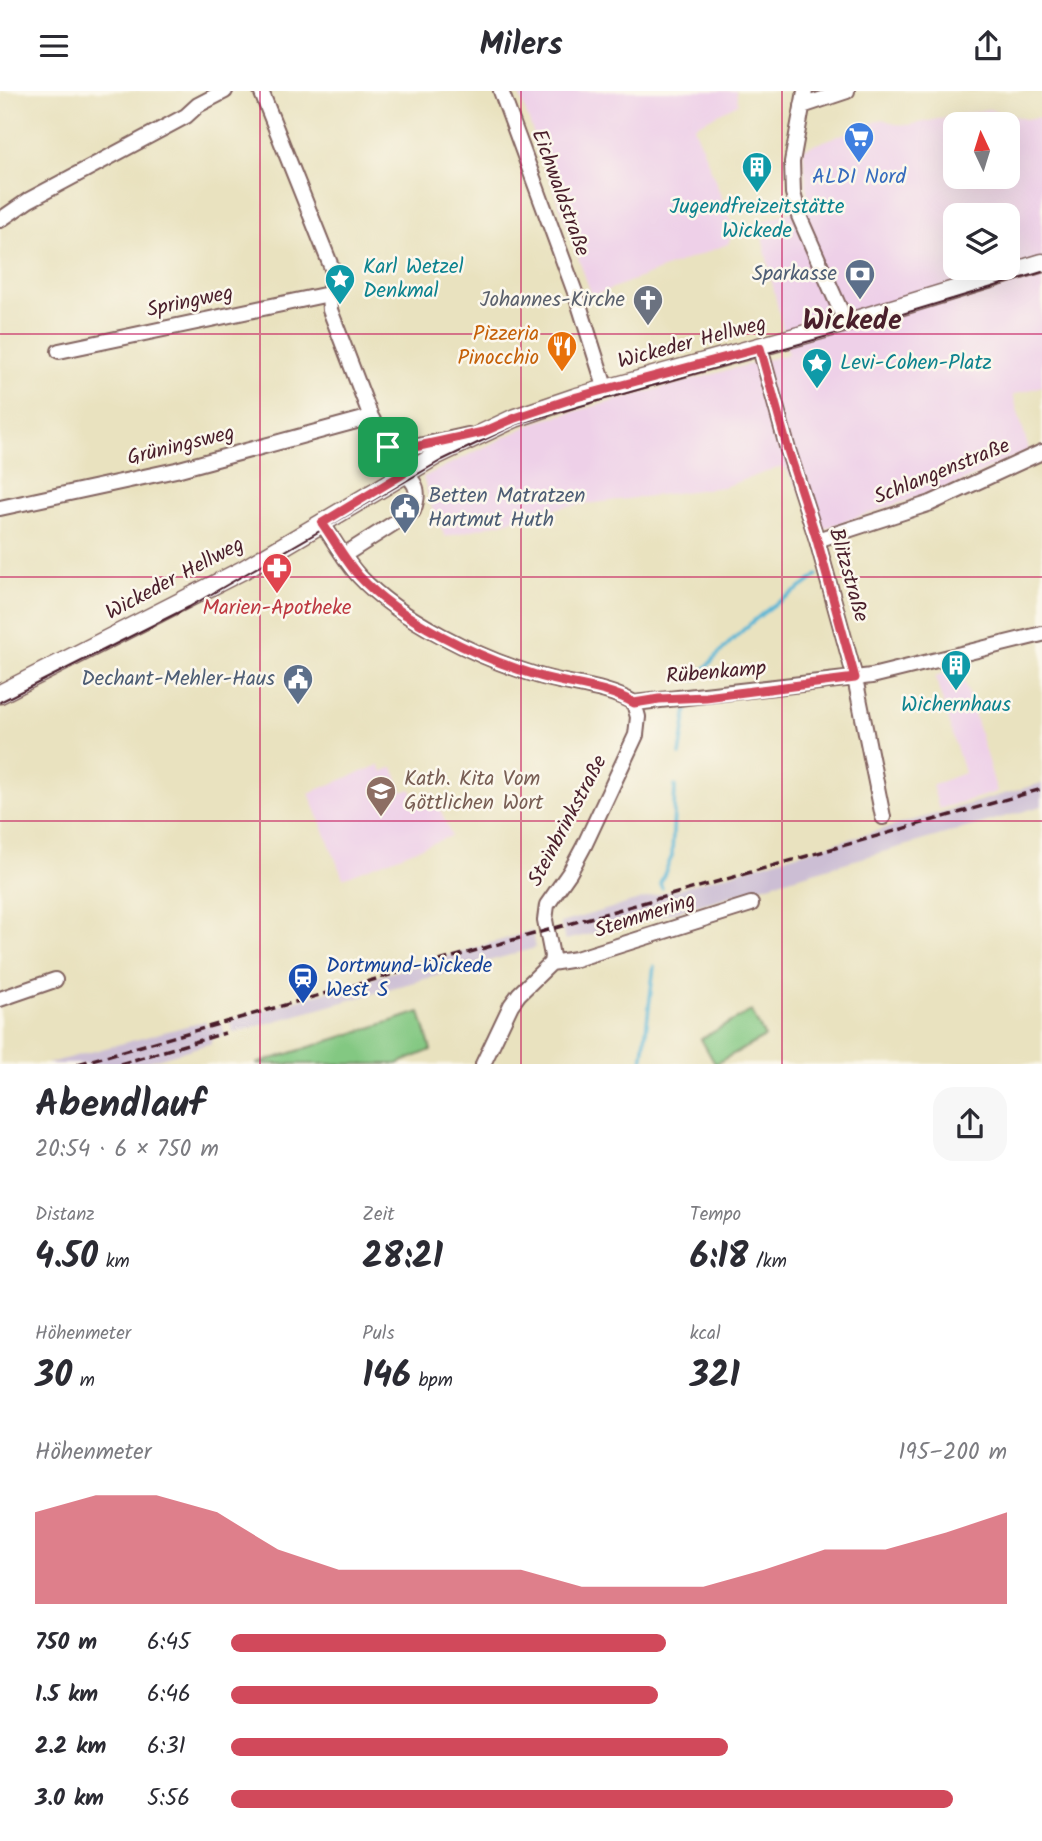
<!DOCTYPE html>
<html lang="de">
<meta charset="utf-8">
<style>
:root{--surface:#fff;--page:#f7f7f7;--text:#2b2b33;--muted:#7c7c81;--accent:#d1495b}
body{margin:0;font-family:Kalam,sans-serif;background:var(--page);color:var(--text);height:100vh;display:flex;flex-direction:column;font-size:26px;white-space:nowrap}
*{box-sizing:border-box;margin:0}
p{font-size:23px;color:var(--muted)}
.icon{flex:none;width:38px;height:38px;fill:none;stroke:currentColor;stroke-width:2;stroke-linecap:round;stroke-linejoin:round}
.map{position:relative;height:973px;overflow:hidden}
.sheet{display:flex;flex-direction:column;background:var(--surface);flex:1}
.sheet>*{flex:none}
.needle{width:46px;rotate:356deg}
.buttons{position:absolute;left:943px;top:21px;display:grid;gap:14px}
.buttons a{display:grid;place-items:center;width:77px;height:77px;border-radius:14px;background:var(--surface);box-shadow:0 7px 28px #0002;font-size:35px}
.pin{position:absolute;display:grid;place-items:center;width:60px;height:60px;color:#fff;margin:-30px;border-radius:14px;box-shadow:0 4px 10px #0006}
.round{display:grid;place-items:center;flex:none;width:74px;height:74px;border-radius:21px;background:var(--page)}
.overview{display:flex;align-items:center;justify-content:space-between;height:119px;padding:0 35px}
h1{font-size:38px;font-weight:700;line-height:52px}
.stats{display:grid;grid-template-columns:repeat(3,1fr);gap:10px;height:119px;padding:7px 35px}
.stats div{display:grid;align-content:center}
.stats b{font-size:35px;font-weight:700}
.stats small{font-size:19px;font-weight:400}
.stats p{font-size:19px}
.chart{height:196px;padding:14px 35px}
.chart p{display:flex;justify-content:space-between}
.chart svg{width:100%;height:126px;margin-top:7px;fill:var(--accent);opacity:.7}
ul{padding:0 35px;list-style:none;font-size:23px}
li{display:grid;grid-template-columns:112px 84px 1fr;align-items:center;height:52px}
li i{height:18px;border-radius:9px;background:var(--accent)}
header{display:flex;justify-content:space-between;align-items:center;height:91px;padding:0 35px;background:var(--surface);font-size:32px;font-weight:700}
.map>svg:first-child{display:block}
.built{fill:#eed0e8;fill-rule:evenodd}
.industrial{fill:#ccbed4}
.green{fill:#83c882;stroke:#667456;stroke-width:2}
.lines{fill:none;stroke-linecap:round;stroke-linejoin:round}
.stream{stroke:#57b5d5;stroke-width:3.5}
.minor-casing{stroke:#82635f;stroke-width:18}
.major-casing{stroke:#82635f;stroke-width:21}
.minor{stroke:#fff;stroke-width:14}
.major{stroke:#fff;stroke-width:18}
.tram{stroke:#4a1f2b;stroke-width:2}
.rail{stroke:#4a1f2b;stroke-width:3.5;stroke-dasharray:10 5;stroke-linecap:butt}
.route-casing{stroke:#fff;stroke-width:14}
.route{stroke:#d1495b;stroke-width:9}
.grid{fill:none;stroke:#c2185b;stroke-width:2;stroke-opacity:0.55}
.labels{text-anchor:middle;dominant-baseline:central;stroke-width:5;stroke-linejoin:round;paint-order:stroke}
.shop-label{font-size:21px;fill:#366cbe;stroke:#fbf7ec}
.street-label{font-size:21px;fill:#4a1f2b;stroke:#fbf7ec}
.culture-label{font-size:21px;fill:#0d838f;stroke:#fbf7ec}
.service-label{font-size:21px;fill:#4e5e75;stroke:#fbf7ec;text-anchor:end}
.worship-label{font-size:21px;fill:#5b616d;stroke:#fbf7ec;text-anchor:end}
.food-label{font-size:21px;fill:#c56008;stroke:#fbf7ec;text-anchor:end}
.health-label{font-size:21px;fill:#be3a42;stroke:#fbf7ec}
.education-label{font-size:21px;fill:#785e54;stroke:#fbf7ec;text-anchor:start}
.transit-label{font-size:21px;fill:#164399;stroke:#fbf7ec;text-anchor:start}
.district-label{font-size:28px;font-weight:bold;fill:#4a1f2b;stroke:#fbf7ec}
</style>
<header><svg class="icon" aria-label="menu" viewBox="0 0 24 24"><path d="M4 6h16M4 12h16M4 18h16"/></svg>Milers<svg class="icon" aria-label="share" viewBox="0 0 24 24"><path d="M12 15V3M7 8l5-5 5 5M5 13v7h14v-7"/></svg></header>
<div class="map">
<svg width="1042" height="973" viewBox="0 0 1042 973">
<rect width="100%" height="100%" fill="#fbf7ec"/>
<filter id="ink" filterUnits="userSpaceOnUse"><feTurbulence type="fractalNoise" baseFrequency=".0143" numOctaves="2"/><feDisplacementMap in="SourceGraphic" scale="14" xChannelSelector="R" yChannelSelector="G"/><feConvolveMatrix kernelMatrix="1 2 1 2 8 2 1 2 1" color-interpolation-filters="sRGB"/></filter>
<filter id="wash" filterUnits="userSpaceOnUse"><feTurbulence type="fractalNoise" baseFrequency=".00686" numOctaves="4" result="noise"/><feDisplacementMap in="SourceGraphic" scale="28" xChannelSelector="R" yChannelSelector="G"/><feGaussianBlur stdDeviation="1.57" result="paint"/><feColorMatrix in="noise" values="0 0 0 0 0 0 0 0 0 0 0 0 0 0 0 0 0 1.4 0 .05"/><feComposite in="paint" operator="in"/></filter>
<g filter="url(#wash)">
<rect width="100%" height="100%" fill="#e9e2bf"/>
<path class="built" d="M 518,0 L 736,0 L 738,13 L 694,35 L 734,138 L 728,153 L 592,205 Z
M 988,18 L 1025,28 L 1042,26 L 1042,295 L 1013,304 L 1029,359 L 959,392 L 823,438 L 784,375 L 723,396 L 563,416 L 445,446 L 432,417 L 423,386 L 536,331 L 788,263 L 759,132 L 808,114 L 803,58 L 883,28 L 895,33 L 909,34 ZM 956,33 L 1008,33 L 1008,86 L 956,86 ZM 956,124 L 1008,124 L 1008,177 L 956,177 Z
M 961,578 L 997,701 L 939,718 L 932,694 L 964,682 L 935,585 Z
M 379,674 L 382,681 L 393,676 L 403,701 L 411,698 L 415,710 L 434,702 L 451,745 L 343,787 L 309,702 Z"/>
<path class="industrial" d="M 1042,692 L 1042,715 L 623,836 L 565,849 L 560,832 Z
M 532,840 L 535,857 L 233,942 L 229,929 Z
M 205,930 L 207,935 L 221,931 L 225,944 L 211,948 L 212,952 L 140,973 L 46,973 Z"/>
<path class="green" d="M 751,920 L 765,946 L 715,973 L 701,948 Z
M 420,921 L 431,959 L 397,973 L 256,973 Z"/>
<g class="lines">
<path class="stream" d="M 695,589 C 718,562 743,537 771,516 C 786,505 804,497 817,484
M 680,664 L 687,618
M 662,797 L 660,793 L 672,765 L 675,695
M 642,973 L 654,875"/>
</g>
</g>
<g filter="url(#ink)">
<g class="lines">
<g class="minor-casing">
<path id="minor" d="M 261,0 L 333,180 L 329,203 L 330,219 L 371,326 L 403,383 C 419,391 419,405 413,420 L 344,464
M 501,0 L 576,204 L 606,299
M 805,0 L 792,71 L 793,102 L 799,125 L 846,232
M 802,15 L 847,0
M 0,129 L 29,109 L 186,25 L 198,14 L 225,0
M 760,257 L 788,359 L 817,449 L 855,587 L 883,726
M 59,260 L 329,203
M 388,356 L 410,357 L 468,344
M 0,417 L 176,379 L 371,326
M 322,432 C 334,449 345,470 359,485 C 400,529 479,567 536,584 C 567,594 606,595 634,612 L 872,585 L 1042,543
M 817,449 L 931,412 L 1042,361
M 551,872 L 576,868 L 751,813
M 0,908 L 55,889
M 483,973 L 511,914 L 519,903 L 551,872 L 552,865 L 545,829 L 547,814 L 570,781 L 584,755 L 636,644 L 638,626 L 634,612"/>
</g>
<g class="major-casing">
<path id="major" d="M 0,603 L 243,479 L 437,364 L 515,327 L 577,306 L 846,232 L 1042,172"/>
</g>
<use href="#minor" class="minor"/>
<use href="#major" class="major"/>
<path class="tram" d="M 0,611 L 189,516 L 442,369 L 517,333 L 849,239 L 1042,181"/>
<path class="rail" d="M 78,973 L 1042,698
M 120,973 L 225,942"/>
</g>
</g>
<g class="lines" filter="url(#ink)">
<g class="route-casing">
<path id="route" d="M 760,257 L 788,359 L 817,449 L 855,587 L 706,606 L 659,608 L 634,612 C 606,595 567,594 536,584 C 479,567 399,529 359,485 C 345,469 334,449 322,432 L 403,383 L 388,356 L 410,357 L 483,341 L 515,327 L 577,306 Z"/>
</g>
<use href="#route" class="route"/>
</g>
<path class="grid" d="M 260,0 L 260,973M 521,0 L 521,973M 782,0 L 782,973M 0,243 L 1042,243M 0,486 L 1042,486M 0,730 L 1042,730"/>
<defs>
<g id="supermarket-pin" transform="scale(1.575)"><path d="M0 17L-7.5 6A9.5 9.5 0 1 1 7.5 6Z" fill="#3f7fe0" stroke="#fbf7ec"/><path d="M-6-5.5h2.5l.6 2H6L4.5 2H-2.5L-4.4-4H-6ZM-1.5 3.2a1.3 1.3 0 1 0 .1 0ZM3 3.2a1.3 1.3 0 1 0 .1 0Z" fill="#fff"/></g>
<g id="building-pin" transform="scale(1.575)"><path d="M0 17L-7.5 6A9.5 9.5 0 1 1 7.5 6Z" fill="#0f9aa8" stroke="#fbf7ec"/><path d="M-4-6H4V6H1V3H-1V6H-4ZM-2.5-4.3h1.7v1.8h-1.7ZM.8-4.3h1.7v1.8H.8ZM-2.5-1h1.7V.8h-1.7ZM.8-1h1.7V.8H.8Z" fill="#fff"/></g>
<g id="bank-pin" transform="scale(1.575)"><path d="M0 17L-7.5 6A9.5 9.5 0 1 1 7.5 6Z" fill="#5c6f8a" stroke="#fbf7ec"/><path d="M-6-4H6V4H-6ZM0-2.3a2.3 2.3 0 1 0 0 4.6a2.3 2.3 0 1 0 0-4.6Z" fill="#fff"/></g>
<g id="sight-pin" transform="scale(1.575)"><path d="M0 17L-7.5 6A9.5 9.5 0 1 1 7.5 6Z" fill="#0f9aa8" stroke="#fbf7ec"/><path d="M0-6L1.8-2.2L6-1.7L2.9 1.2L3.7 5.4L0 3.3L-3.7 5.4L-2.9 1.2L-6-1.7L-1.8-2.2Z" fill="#fff"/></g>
<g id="church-pin" transform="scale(1.575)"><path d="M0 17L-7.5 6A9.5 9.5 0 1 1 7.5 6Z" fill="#6b7280" stroke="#fbf7ec"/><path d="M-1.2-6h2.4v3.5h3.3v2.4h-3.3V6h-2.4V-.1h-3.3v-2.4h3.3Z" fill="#fff"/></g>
<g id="restaurant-pin" transform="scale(1.575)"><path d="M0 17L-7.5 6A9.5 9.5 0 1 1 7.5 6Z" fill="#e8710a" stroke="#fbf7ec"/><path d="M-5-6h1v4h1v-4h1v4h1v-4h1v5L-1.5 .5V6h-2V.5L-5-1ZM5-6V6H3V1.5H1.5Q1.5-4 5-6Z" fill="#fff"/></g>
<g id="civic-pin" transform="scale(1.575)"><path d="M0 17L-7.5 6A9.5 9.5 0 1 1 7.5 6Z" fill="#5c6f8a" stroke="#fbf7ec"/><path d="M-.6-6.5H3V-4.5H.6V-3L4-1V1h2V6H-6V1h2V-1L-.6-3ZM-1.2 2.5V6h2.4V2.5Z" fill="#fff"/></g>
<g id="pharmacy-pin" transform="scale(1.575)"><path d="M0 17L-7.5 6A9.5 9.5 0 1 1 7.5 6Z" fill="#e0444e" stroke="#fbf7ec"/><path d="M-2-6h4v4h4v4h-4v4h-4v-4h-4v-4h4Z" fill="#fff"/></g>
<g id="school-pin" transform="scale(1.575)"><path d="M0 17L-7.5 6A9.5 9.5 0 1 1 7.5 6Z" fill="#8d6e63" stroke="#fbf7ec"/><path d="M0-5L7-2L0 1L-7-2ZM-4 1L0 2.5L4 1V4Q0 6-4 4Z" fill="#fff"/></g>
<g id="station-pin" transform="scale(1.575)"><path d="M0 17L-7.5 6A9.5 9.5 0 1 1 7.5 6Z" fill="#1a4fb4" stroke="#fbf7ec"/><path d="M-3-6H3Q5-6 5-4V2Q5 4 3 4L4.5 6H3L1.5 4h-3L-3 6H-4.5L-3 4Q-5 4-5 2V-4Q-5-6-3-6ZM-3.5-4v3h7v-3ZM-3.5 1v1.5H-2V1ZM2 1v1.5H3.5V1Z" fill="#fff"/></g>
</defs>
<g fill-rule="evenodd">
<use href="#supermarket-pin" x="859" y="46"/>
<use href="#building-pin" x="757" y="76"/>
<use href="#bank-pin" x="860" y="183"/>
<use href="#sight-pin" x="340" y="188"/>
<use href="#church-pin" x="648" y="209"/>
<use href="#restaurant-pin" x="562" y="255"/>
<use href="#sight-pin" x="817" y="272"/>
<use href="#civic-pin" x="405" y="417"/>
<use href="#pharmacy-pin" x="277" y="477"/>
<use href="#building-pin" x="956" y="574"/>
<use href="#civic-pin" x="298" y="588"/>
<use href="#school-pin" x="381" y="700"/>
<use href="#station-pin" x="303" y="887"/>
</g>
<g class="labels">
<g class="shop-label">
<text x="859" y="86">ALDI Nord</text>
</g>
<g class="street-label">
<text transform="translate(560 102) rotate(70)">Eichwaldstraße</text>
<text transform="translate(190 211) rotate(-12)">Springweg</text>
<text transform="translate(692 252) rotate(-15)">Wickeder Hellweg</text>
<text transform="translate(181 355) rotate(-14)">Grüningsweg</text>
<text transform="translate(942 381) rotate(-22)">Schlangenstraße</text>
<text transform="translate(848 484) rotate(74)">Blitzstraße</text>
<text transform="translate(175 488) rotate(-28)">Wickeder Hellweg</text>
<text transform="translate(716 582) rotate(-5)">Rübenkamp</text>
<text transform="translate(568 730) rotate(-62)">Steinbrinkstraße</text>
<text transform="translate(645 825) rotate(-18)">Stemmering</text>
</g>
<g class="culture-label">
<text x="757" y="116">Jugendfreizeitstätte<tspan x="757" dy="24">Wickede</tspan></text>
<text x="363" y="176" text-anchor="start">Karl Wetzel<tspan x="363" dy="24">Denkmal</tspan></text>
<text x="840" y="272" text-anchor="start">Levi-Cohen-Platz</text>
<text x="956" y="614">Wichernhaus</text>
</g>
<g class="service-label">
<text x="837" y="183">Sparkasse</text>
<text x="428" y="405" text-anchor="start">Betten Matratzen<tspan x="428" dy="24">Hartmut Huth</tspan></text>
<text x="275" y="588">Dechant-Mehler-Haus</text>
</g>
<g class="worship-label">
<text x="625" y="209">Johannes-Kirche</text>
</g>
<g class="food-label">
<text x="539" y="243">Pizzeria<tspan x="539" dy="24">Pinocchio</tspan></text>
</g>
<g class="health-label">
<text x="277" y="517">Marien-Apotheke</text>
</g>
<g class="education-label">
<text x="404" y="688">Kath. Kita Vom<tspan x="404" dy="24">Göttlichen Wort</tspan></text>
</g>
<g class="transit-label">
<text x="326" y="875">Dortmund-Wickede<tspan x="326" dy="24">West S</tspan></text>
</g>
<g class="district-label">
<text x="852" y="230">Wickede</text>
</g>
</g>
</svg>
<div class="buttons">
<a><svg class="needle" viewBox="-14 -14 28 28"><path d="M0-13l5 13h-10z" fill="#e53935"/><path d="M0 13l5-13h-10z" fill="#7c7c81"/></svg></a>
<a><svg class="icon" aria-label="layers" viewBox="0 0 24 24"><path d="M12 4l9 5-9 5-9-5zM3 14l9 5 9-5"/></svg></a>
</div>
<div class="pin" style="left:388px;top:356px;background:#1e9e55"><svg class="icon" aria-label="arrive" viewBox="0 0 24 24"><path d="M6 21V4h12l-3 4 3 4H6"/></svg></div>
</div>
<section class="sheet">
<div class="overview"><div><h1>Abendlauf</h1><p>20:54 · 6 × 750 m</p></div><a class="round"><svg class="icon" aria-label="share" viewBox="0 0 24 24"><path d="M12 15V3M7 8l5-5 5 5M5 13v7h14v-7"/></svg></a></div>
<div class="stats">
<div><p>Distanz</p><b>4.50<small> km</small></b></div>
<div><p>Zeit</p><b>28:21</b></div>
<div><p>Tempo</p><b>6:18<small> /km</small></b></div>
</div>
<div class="stats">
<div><p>Höhenmeter</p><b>30<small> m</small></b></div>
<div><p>Puls</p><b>146<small> bpm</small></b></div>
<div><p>kcal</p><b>321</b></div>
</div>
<div class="chart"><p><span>Höhenmeter</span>195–200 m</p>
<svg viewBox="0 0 160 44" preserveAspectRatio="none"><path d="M0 44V12L10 6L20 6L30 12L40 25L50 32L60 32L70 32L80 32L90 38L100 38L110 38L120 32L130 25L140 25L150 19L160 12V44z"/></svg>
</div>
<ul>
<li><b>750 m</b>6:45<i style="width:56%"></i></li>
<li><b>1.5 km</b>6:46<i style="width:55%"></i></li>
<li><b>2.2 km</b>6:31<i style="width:64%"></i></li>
<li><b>3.0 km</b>5:56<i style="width:93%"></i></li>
</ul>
</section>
